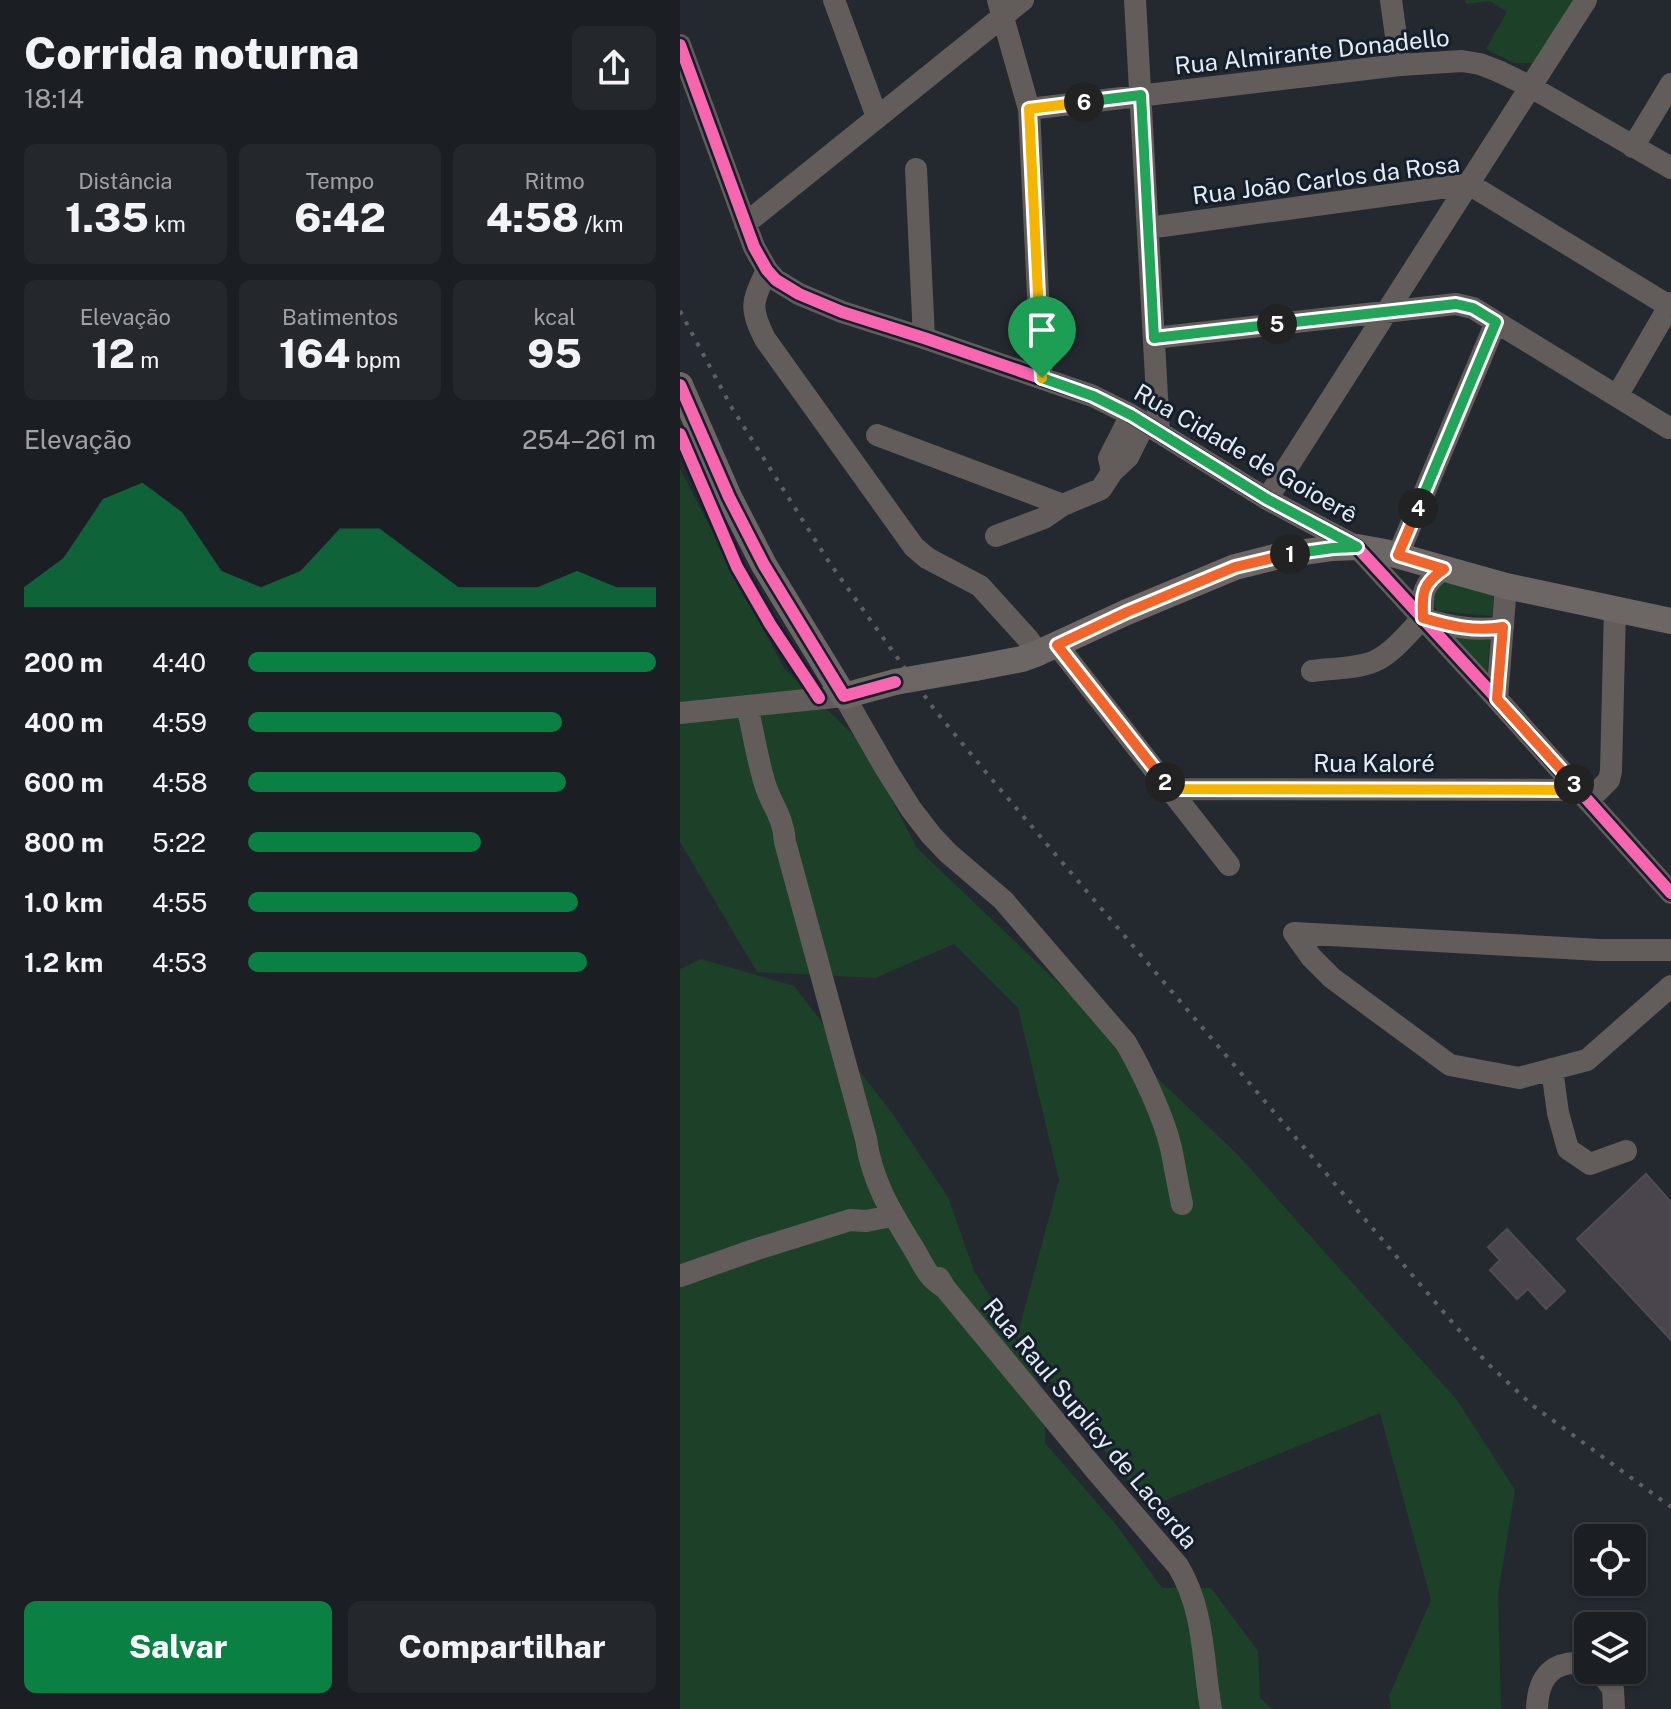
<!DOCTYPE html>
<html lang="pt">
<meta charset="utf-8">
<style>
:root{--surface:#1b1f24;--page:#24272c;--text:#f1f3f6;--muted:#a0a2a6;--line:#393d41;--accent:#0b8043}
body{margin:0;font-family:"Public Sans",sans-serif;background:var(--page);color:var(--text);height:100vh;display:flex;flex-direction:column;font-size:30px;white-space:nowrap}
*{box-sizing:border-box;margin:0}
p{font-size:26px;color:var(--muted)}
.icon{flex:none;width:44px;height:44px;fill:none;stroke:currentColor;stroke-width:2;stroke-linecap:round;stroke-linejoin:round}
.map{position:relative;flex:1;overflow:hidden}
.side{display:flex;flex-direction:column;background:var(--surface);width:680px}
.side>*{flex:none}
.tools{position:absolute;left:894px;top:1524px;display:grid;gap:16px}
.tools a{display:grid;place-items:center;width:72px;height:72px;border-radius:12px;background:var(--surface);box-shadow:0 2px 6px #0004,0 0 0 2px var(--line);font-size:40px}
.pin{position:absolute;display:grid;place-items:center;width:68px;height:68px;color:#fff;margin:-82px -34px;border-radius:50% 50% 50% 0;rotate:-45deg;box-shadow:0 0 8px #0007}
.pin .icon{rotate:45deg}
.km{position:absolute;width:40px;height:40px;margin:-20px;border-radius:50%;background:#222;color:#fff;font-size:22px;line-height:40px;text-align:center}
.round{display:grid;place-items:center;flex:none;width:84px;height:84px;border-radius:12px;background:var(--page)}
.headline{display:flex;align-items:center;justify-content:space-between;height:136px;padding:0 24px}
h1{font-size:44px;font-weight:800;line-height:60px}
.metrics{display:grid;grid-template-columns:repeat(3,1fr);gap:12px;height:136px;padding:8px 24px}
.metrics div{display:grid;align-content:center;border-radius:12px;background:var(--page);text-align:center}
.metrics b{font-size:40px;font-weight:800}
.metrics small{font-size:22px;font-weight:400}
.metrics p{font-size:22px}
.chart{height:224px;padding:16px 24px}
.chart p{display:flex;justify-content:space-between}
.chart svg{width:100%;height:144px;margin-top:8px;fill:var(--accent);opacity:.7}
.cta{display:flex;gap:16px;margin-top:auto;padding:16px 24px}
.cta a{flex:1;height:92px;border-radius:12px;background:var(--accent);color:#fff;font-size:32px;font-weight:800;line-height:92px;text-align:center}
.cta a+a{background:var(--page);color:var(--text)}
ul{padding:0 24px;list-style:none;font-size:26px}
li{display:grid;grid-template-columns:128px 96px 1fr;align-items:center;height:60px}
li i{height:20px;border-radius:10px;background:var(--accent)}
main{display:flex;flex:1;min-height:0}
.map>svg:first-child{display:block}
.green{fill:#1d4028}
.building{fill:#4a444c;stroke:#4f4d52;stroke-width:2}
.lines{fill:none;stroke-linecap:round;stroke-linejoin:round}
.minor{stroke:#625d5a;stroke-width:22}
.major{stroke:#6c6664;stroke-width:26}
.rail{stroke:#5e5f61;stroke-width:4;stroke-dasharray:4 8;stroke-linecap:butt}
.major-bridge{stroke:#6c6664;stroke-width:26}
.cycleway-casing{stroke:#151e2b;stroke-width:17}
.cycleway{stroke:#f766af;stroke-width:12}
.split-1-casing{stroke:#fff;stroke-width:16}
.split-2-casing{stroke:#fff;stroke-width:16}
.split-3-casing{stroke:#fff;stroke-width:16}
.split-4-casing{stroke:#fff;stroke-width:16}
.split-5-casing{stroke:#fff;stroke-width:16}
.split-6-casing{stroke:#fff;stroke-width:16}
.split-7-casing{stroke:#fff;stroke-width:16}
.split-1{stroke:#22a559;stroke-width:10}
.split-2{stroke:#f0652b;stroke-width:10}
.split-3{stroke:#f5b400;stroke-width:10}
.split-4{stroke:#f0652b;stroke-width:10}
.split-5{stroke:#22a559;stroke-width:10}
.split-6{stroke:#22a559;stroke-width:10}
.split-7{stroke:#f5b400;stroke-width:10}
.labels{text-anchor:middle;dominant-baseline:central;stroke-width:6;stroke-linejoin:round;paint-order:stroke}
.street-label{font-size:24px;fill:#e4ebf5;stroke:#151e2b}
</style>
<main>
<section class="side">
<div class="headline"><div><h1>Corrida noturna</h1><p>18:14</p></div><a class="round"><svg class="icon" aria-label="share" viewBox="0 0 24 24"><path d="M12 15V3M7 8l5-5 5 5M5 13v7h14v-7"/></svg></a></div>
<div class="metrics">
<div><p>Distância</p><b>1.35<small> km</small></b></div>
<div><p>Tempo</p><b>6:42</b></div>
<div><p>Ritmo</p><b>4:58<small> /km</small></b></div>
</div>
<div class="metrics">
<div><p>Elevação</p><b>12<small> m</small></b></div>
<div><p>Batimentos</p><b>164<small> bpm</small></b></div>
<div><p>kcal</p><b>95</b></div>
</div>
<div class="chart"><p><span>Elevação</span>254–261 m</p>
<svg viewBox="0 0 160 44" preserveAspectRatio="none"><path d="M0 44V38L10 29L20 11L30 6L40 15L50 33L60 38L70 33L80 20L90 20L100 29L110 38L120 38L130 38L140 33L150 38L160 38V44z"/></svg>
</div>
<ul>
<li><b>200 m</b>4:40<i style="width:100%"></i></li>
<li><b>400 m</b>4:59<i style="width:77%"></i></li>
<li><b>600 m</b>4:58<i style="width:78%"></i></li>
<li><b>800 m</b>5:22<i style="width:57%"></i></li>
<li><b>1.0 km</b>4:55<i style="width:81%"></i></li>
<li><b>1.2 km</b>4:53<i style="width:83%"></i></li>
</ul>
<div class="cta"><a>Salvar</a><a>Compartilhar</a></div>
</section>
<div class="map">
<svg width="991" height="1709" viewBox="0 0 991 1709">
<rect width="100%" height="100%" fill="#242930"/>
<path class="green" d="M 785,0 L 894,0 L 854,63 L 834,63 L 806,49 L 827,12 L 810,1 L 786,4 Z
M 0,469 L 104,668 L 181,742 L 237,848 L 558,1155 L 777,1400 L 835,1490 L 818,1594 L 821,1709 L 711,1709 L 709,1696 L 751,1600 L 700,1413 L 468,1507 L 337,1337 L 379,1180 L 338,1008 L 274,944 L 195,978 L 77,972 L 0,842 Z
M 763,581 L 814,596 L 812,616 L 757,611 L 753,602 L 756,585 Z
M 766,635 L 810,640 L 807,674 Z
M 21,959 L 114,986 L 212,1113 L 268,1197 L 294,1271 L 329,1326 L 364,1393 L 365,1443 L 438,1527 L 482,1588 L 531,1588 L 578,1651 L 580,1698 L 593,1709 L 0,1709 L 0,969 Z"/>
<path class="building" d="M 966,1174 L 991,1202 L 991,1340 L 897,1239 Z
M 827,1229 L 885,1291 L 866,1309 L 848,1289 L 837,1299 L 810,1270 L 820,1260 L 808,1247 Z"/>
<g class="lines">
<path class="minor" d="M 154,0 L 197,117
M 318,0 L 349,109 L 362,378
M 455,0 L 479,432
M 711,0 L 720,65
M 0,45 L 74,247 L 87,270 L 96,280 L 119,294 L 162,312 L 244,338 L 413,396 L 451,415 L 587,499 L 677,547 L 817,699 L 991,893
M 349,109 L 720,65 L 782,61 L 800,64 L 818,71 L 851,87 L 991,168
M 953,147 L 991,84
M 236,169 L 244,338
M 65,224 L 343,0
M 468,228 L 789,184 L 989,306
M 87,270 C 72,302 69,307 85,339 L 234,547 L 247,558 L 300,586 L 348,639 L 358,653
M 474,338 L 776,304 L 793,308 L 989,428
M 937,396 L 991,303
M 197,435 L 383,505
M 432,472 L 429,458 L 451,415
M 587,499 L 906,0
M 316,536 L 364,518 L 383,505 L 421,489 L 432,472 L 448,457 L 465,423
M 718,555 L 816,322
M 744,619 C 770,626 795,632 823,627
M 377,645 L 549,865
M 632,671 C 652,668 677,669 695,661 C 713,653 729,632 743,618 C 742,593 742,584 764,569
M 817,699 L 826,586
M 67,706 C 73,731 77,757 84,781 C 91,806 103,814 105,842 L 186,1139 C 192,1182 211,1212 234,1249 C 244,1266 247,1277 265,1288
M 0,713 L 164,696 L 206,769 L 231,809 L 251,835 L 268,853 L 323,900 L 446,1043 C 462,1071 484,1117 491,1148 C 495,1167 498,1186 502,1204
M 490,789 L 899,790
M 908,801 L 929,780 L 931,771 L 935,609
M 614,933 L 631,957 L 652,978 L 770,1065 L 839,1078 L 907,1060 L 991,986
M 614,933 L 920,950 L 991,950
M 872,1069 L 878,1113 L 888,1149 L 910,1164 L 946,1151
M 0,1276 L 77,1249 L 170,1220 L 186,1221 L 212,1216
M 259,1278 L 265,1288 L 418,1473 L 498,1566 C 525,1611 522,1659 531,1709
M 919,1670 L 933,1689 L 934,1709
M 857,1709 C 858,1675 874,1659 908,1664"/>
<path class="major" d="M 0,385 L 49,497 L 84,565 L 164,696 L 215,682
M 295,668 L 342,659 L 358,653 L 447,612 L 555,567 L 603,555 L 653,548 L 677,547 L 705,552 L 826,586 L 991,621"/>
<path class="rail" d="M 0,311 L 52,408 L 149,562 L 254,709 L 309,776 L 806,1362 L 852,1405 L 991,1507"/>
<path class="major-bridge" d="M 215,682 L 295,668"/>
<g class="cycleway-casing">
<path id="cycleway" d="M 0,45 L 74,247 L 87,270 L 96,280 L 119,294 L 162,312 L 244,338 L 413,396 L 451,415 L 587,499 L 677,547 L 817,699 L 991,893
M 0,385 L 49,497 L 84,565 L 164,696 L 215,682
M 0,434 L 57,567 L 90,624 L 139,698"/>
</g>
<use href="#cycleway" class="cycleway"/>
</g>
<g class="lines">
<g class="split-1-casing">
<path id="split-1" d="M 362,378 L 413,396 L 451,415 L 587,499 L 677,547 L 653,548 L 610,554"/>
</g>
<g class="split-2-casing">
<path id="split-2" d="M 485,782 L 377,645 L 447,612 L 555,567 L 610,554"/>
</g>
<g class="split-3-casing">
<path id="split-3" d="M 485,782 L 490,789 L 899,790 L 894,784"/>
</g>
<g class="split-4-casing">
<path id="split-4" d="M 738,508 L 718,555 L 764,569 C 742,584 742,593 743,618 C 770,626 795,632 823,627 L 817,699 L 894,784"/>
</g>
<g class="split-5-casing">
<path id="split-5" d="M 597,324 L 776,304 L 793,308 L 816,322 L 738,508"/>
</g>
<g class="split-6-casing">
<path id="split-6" d="M 404,102 L 461,95 L 474,338 L 597,324"/>
</g>
<g class="split-7-casing">
<path id="split-7" d="M 362,378 L 349,109 L 404,102"/>
</g>
<use href="#split-1" class="split-1"/>
<use href="#split-2" class="split-2"/>
<use href="#split-3" class="split-3"/>
<use href="#split-4" class="split-4"/>
<use href="#split-5" class="split-5"/>
<use href="#split-6" class="split-6"/>
<use href="#split-7" class="split-7"/>
</g>
<g class="labels">
<g class="street-label">
<text transform="translate(632 51) rotate(-6)">Rua Almirante Donadello</text>
<text transform="translate(646 179) rotate(-7)">Rua João Carlos da Rosa</text>
<text transform="translate(566 453) rotate(30)">Rua Cidade de Goioerê</text>
<text x="694" y="763">Rua Kaloré</text>
<text transform="translate(411 1423) rotate(50)">Rua Raul Suplicy de Lacerda</text>
</g>
</g>
</svg>
<div class="tools">
<a><svg class="icon" aria-label="locate" viewBox="0 0 24 24"><circle cx="12" cy="12" r="6"/><path d="M12 2v4M12 18v4M2 12h4M18 12h4"/></svg></a>
<a><svg class="icon" aria-label="layers" viewBox="0 0 24 24"><path d="M12 4l9 5-9 5-9-5zM3 14l9 5 9-5"/></svg></a>
</div>
<div class="pin" style="left:362px;top:378px;background:#1e9e55"><svg class="icon" aria-label="arrive" viewBox="0 0 24 24"><path d="M6 21V4h12l-3 4 3 4H6"/></svg></div>
<b class="km" style="left:610px;top:554px">1</b>
<b class="km" style="left:485px;top:782px">2</b>
<b class="km" style="left:894px;top:784px">3</b>
<b class="km" style="left:738px;top:508px">4</b>
<b class="km" style="left:597px;top:324px">5</b>
<b class="km" style="left:404px;top:102px">6</b>
</div>
</main>
